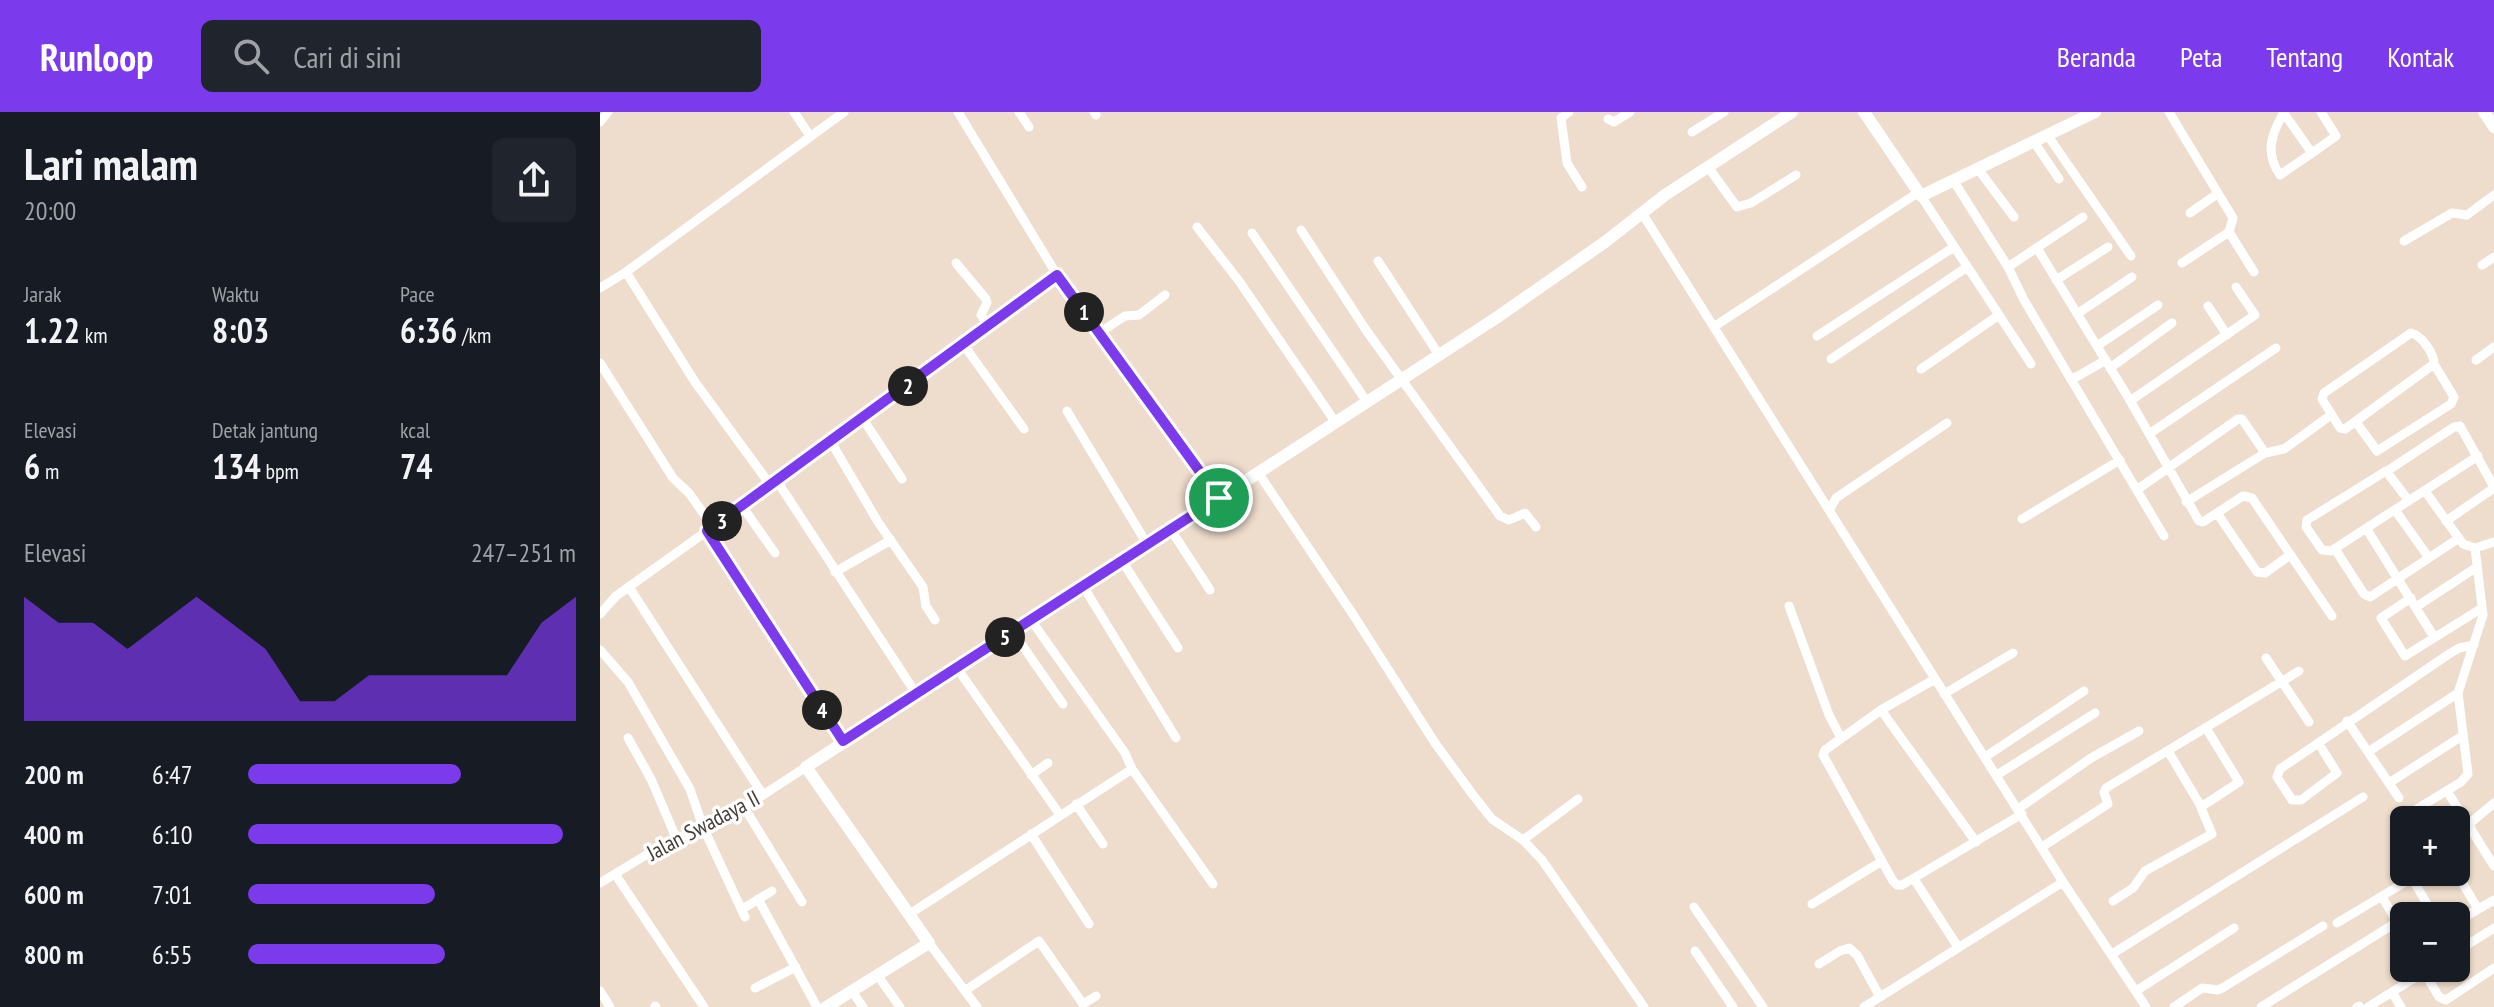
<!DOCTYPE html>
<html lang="id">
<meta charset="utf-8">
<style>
:root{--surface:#171b24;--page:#20242c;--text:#f1f3f6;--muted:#9ea1a6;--accent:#7c3aed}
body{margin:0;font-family:"PT Sans Narrow",sans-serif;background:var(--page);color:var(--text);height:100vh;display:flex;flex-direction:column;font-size:30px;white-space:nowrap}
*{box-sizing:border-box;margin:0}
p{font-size:26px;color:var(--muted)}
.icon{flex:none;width:44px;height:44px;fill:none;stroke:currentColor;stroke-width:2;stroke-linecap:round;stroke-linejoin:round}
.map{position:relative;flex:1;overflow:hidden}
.sheet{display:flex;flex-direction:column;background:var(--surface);width:600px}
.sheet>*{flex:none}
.tools{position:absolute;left:1790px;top:694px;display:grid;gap:16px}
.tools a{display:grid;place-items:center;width:80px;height:80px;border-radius:12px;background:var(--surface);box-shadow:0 2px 6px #0004;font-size:40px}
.pin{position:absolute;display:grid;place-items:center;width:68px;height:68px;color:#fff;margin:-34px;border:4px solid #fff;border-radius:50%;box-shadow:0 2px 8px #0007}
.km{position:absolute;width:40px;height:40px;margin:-20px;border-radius:50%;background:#222;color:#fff;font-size:22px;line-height:40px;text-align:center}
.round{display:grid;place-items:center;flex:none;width:84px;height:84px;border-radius:12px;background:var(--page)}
.overview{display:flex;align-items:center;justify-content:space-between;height:136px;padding:0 24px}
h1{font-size:44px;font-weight:700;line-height:60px}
.figures{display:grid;grid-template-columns:repeat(3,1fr);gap:12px;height:136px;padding:8px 24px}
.figures div{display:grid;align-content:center}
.figures b{font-size:34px;font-weight:700}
.figures small{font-size:22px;font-weight:400}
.figures p{font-size:22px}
.chart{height:224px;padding:16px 24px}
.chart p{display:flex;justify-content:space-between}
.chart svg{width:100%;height:144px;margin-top:8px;fill:var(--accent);opacity:.7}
ul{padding:0 24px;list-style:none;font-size:26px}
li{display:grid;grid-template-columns:128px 96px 1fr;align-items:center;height:60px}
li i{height:20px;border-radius:10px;background:var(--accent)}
header{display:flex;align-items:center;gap:48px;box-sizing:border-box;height:112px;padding:0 40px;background:var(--accent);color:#fff}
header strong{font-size:38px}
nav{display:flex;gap:44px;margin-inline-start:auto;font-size:28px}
.search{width:560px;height:72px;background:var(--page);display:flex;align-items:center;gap:20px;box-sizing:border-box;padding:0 28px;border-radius:12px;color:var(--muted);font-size:30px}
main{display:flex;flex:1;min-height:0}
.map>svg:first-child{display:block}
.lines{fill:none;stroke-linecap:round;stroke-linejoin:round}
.street{stroke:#fff;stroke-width:9}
.secondary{stroke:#fff;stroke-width:12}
.route-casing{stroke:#fff;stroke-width:16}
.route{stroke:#7c3aed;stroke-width:10}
.labels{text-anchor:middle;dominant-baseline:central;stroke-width:7;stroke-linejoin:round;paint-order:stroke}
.street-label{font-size:22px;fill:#433b35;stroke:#fff}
</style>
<header>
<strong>Runloop</strong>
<div class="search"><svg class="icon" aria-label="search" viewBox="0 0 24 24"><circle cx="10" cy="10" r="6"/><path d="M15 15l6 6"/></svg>Cari di sini</div>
<nav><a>Beranda</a><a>Peta</a><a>Tentang</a><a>Kontak</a></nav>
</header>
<main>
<section class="sheet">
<div class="overview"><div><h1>Lari malam</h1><p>20:00</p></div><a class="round"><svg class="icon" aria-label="share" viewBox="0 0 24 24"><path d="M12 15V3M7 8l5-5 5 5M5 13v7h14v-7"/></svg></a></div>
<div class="figures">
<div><p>Jarak</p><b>1.22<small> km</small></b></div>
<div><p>Waktu</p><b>8:03</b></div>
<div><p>Pace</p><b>6:36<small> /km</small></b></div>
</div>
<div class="figures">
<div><p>Elevasi</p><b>6<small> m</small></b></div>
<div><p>Detak jantung</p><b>134<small> bpm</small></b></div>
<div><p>kcal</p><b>74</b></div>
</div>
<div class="chart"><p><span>Elevasi</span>247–251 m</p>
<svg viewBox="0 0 160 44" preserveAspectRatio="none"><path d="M0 44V6L10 14L20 14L30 22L40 14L50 6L60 14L70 22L80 38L90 38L100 30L110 30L120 30L130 30L140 30L150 14L160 6V44z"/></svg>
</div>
<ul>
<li><b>200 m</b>6:47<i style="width:65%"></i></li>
<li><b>400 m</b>6:10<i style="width:96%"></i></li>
<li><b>600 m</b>7:01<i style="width:57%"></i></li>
<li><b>800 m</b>6:55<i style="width:60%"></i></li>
</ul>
</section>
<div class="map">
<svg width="1894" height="895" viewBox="0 0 1894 895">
<rect width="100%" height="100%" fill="#eedccc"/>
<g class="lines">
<path class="street" d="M 194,0 L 210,24
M 358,0 L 457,163 L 619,386
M 419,0 L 429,15
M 494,0 L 496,3
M 969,0 L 961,6 L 967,51 L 982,75
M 1569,0 L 1633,106 L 1629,120 L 1654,160
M 1683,0 L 1712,41 L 1736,24 L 1721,0
M 1683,2 C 1671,23 1665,41 1680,63 L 1712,41
M 1008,7 L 1014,10 L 1030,0
M 0,10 L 8,0
M 1092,20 L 1124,0
M 1448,24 L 1531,144
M 1434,30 L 1459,67
M 1108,55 L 1137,95 L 1151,91 L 1196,63
M 1378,57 L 1414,105
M 1353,68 L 1408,155 L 1424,188 L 1564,424
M 1042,101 L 1463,770 L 1264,895
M 1590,101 L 1617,82
M 597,115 L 639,169 L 736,311
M 701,118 L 766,218 L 900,404 L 909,408 L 925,401 L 936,415
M 652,121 L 767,290
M 1804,129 L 1852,101 L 1867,103 L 1894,83
M 1437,136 L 1528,285 L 1599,409 L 1603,410 L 1643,384 L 1652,386 L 1732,504
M 778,149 L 839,243
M 356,151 L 386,187 L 387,191 L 381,203 L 388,213
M 1582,151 L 1629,120
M 1882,153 L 1894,145
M 1408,155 L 1483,105
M 26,160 L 95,270 L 171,374
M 1456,168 L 1508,135
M 0,176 L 26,160 L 244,0
M 1608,194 L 1627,223
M 1477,202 L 1532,165
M 1399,203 L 1431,252
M 1115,214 L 1319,80
M 499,221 L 525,204 L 539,203 L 565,183
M 1811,221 C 1822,224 1834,241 1834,252 L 1745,317 L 1740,316 L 1722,287 L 1724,281 Z
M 1217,224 L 1354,135
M 363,232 L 424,317
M 1497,234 L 1558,193
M 1231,247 L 1367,155
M 1876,248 L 1894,235
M 0,251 L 73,366 L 89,381 L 113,415
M 1510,256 L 1572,211
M 1321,257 L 1399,203 L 1321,84
M 1471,268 L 1506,248
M 1530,289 L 1655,203 L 1636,175
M 467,299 L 547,432
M 263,307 L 302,367
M 1756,310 L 1777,339 L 1851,292 L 1854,285 L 1834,252
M 1549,322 L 1676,236
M 231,330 L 278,410 L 323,475 L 326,494 L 335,508
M 1787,359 L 1854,315 L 1860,314 L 1894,375
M 659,362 L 754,504 L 835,631 L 873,683 L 892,707 L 923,728 L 942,748 L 1044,895
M 177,369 L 317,583
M 1538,377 L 1638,307 L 1642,307 L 1665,341
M 1825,379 L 1863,432 L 1875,436 L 1894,430
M 1809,389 L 1786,359 L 1707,408 L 1706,415 L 1722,438 L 1731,439 L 1878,344
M 1586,390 L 1665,341 L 1684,337 L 1731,303
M 142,394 L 175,441
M 1230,397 L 1236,386 L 1347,311
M 1795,398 L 1829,446
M 1617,401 L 1657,460 L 1665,461 L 1690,443
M 1422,407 L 1520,348
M 1846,409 L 1894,376
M 1766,416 L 1834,525
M 571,418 L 610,478
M 107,419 L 243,629
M 1735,437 L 1764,482 L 1770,485 L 1859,426
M 522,449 L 578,536
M 235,460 L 291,428
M 483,474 L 576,626
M 29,475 L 163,683
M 1811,486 L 1781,506 L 1805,544 L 1882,496
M 1189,494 L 1229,603 L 1241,626
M 1816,495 L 1877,455
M 0,502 L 16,484 L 177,369 L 457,163
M 413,520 L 463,592
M 0,538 L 28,570 L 90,677 L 103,715 L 145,805
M 1666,546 L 1709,610
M 357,556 L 460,703
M 1335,567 L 1281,598 L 1225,638 L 1223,643 L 1293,769 L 1297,773 L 1302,773 L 1422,702
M 1344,582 L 1413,541
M 1281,598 L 1376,730
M 1747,609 L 1799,686
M 28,626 L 51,667 L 77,728
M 1719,632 L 1737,661 L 1701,688 L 1692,688 L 1677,665 L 1680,657 L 1849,542 L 1859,536 L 1874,533
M 1768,640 L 1858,581
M 1385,645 L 1484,579
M 532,657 L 613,772
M 431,663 L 448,651
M 1397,663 L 1495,601
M 1789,671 L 1862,624
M 1847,679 L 1894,754
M 476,692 L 503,732
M 144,695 L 202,790
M 1601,695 L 1639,670 L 1606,616
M 1418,697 L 1491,646 L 1539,619
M 1815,698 L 1861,670 L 1868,662 L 1858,581 L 1883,503 L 1875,436
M 1869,712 L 1894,691
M 431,722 L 489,812
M 1856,725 L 1871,716
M 923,728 L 978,687
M 1442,735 L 1508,692 L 1504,680 L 1506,676 L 1699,559
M 1856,760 L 1878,797
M 1812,761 L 1812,766 L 1834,804
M 15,762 L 104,895
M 1314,767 L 1358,835
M 1463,770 L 1546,895
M 0,771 L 56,737 L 140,698 L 206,655
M 1782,785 L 1804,821
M 158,787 L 217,895
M 1513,789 L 1533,776 L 1545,759 L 1612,722 L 1599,691 L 1568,639
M 1212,792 L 1282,749
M 1094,795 L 1163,895
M 144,796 L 172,779
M 308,803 L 532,657 L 525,641 L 431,508
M 1856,810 L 1894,788
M 1737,811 L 1812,766
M 329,831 L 377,895
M 1095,839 L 1133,895
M 1856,840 L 1894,816
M 1512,842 L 1763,685
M 1219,852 L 1240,839 L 1249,836 L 1257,843 L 1280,885
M 278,864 L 300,895
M 155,876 L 196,855
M 366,878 L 439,829 L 483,892 L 496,884
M 0,879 L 10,895
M 252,879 L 263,895
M 1536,879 L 1634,816
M 1792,880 L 1801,895
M 55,894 L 56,895
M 1574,895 L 1602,876 L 1618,878 L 1624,875 L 1723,814
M 1661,895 L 1797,810
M 1757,895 L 1759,894
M 1768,895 L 1824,860 L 1839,885 L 1846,888 L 1894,856"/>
<path class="secondary" d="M 1264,0 L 1321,84 L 1495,0
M 1884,0 L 1894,15
M 226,895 L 329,831 L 206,655 L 896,206 L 1005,130 L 1065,83 L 1192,0"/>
</g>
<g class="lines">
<g class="route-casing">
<path id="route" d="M 457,163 L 619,386 L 243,629 L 107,419 Z"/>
</g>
<use href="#route" class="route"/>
</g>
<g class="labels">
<g class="street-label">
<text transform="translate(103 713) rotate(-28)">Jalan Swadaya II</text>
</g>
</g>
</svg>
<div class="tools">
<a>+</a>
<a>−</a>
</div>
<div class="pin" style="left:619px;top:386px;background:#1e9e55"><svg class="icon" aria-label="arrive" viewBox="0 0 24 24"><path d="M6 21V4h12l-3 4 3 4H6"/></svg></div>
<b class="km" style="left:484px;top:200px">1</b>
<b class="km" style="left:308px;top:274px">2</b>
<b class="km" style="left:122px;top:409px">3</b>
<b class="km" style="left:222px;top:598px">4</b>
<b class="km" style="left:405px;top:525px">5</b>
</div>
</main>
